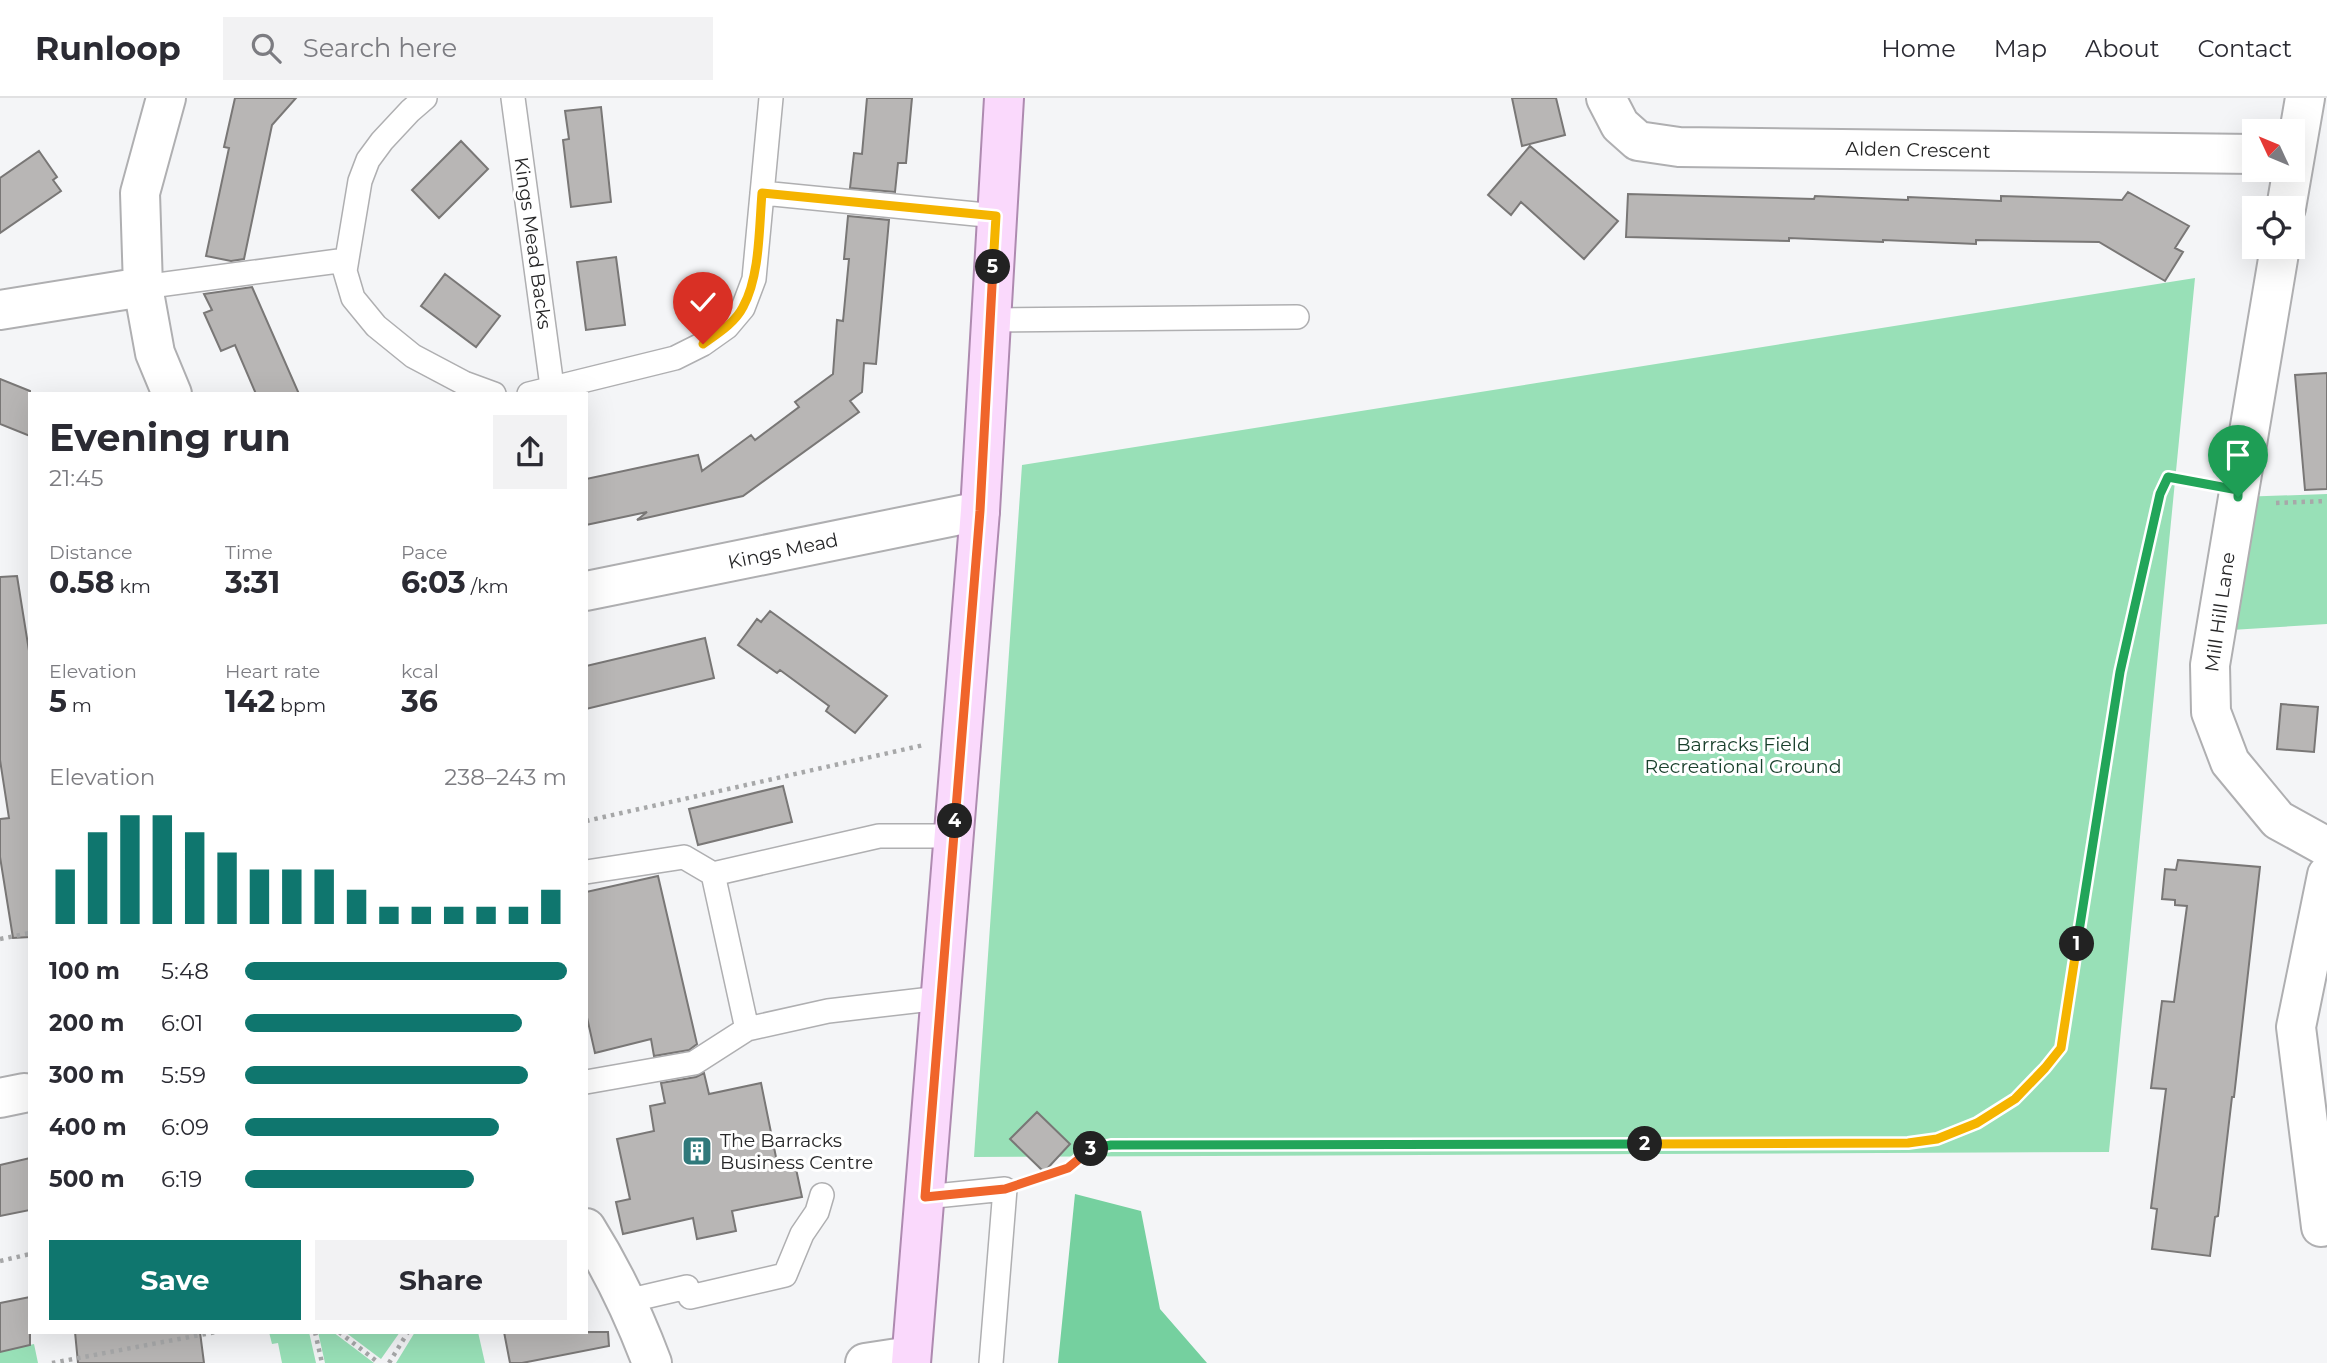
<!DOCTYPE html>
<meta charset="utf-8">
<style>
:root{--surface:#fff;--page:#f2f2f3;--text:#2b2b33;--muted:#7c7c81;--line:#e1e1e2;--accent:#0f766e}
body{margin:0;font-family:Montserrat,sans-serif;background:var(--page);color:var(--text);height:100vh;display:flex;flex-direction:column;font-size:26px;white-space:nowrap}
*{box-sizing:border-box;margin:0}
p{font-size:23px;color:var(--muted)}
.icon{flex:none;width:38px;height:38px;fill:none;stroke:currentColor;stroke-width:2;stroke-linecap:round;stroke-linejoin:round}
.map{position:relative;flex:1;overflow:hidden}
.details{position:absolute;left:28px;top:294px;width:560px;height:942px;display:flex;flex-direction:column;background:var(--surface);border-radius:0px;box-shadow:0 7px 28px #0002}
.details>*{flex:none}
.needle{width:46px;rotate:314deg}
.tools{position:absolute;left:2242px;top:21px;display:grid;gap:14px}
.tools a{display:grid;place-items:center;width:63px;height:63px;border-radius:0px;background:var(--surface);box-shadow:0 7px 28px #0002;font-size:35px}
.pin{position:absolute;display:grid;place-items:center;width:60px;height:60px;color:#fff;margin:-72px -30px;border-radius:50% 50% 50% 0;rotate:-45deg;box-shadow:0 0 7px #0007}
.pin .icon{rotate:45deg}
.km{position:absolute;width:35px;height:35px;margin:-18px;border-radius:50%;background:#222;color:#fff;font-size:19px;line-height:35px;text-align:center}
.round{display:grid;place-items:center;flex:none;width:74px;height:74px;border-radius:0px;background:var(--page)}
.headline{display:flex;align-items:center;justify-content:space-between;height:119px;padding:0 21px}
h1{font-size:38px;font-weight:700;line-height:52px}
.metrics{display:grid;grid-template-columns:repeat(3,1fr);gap:10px;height:119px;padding:7px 21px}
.metrics div{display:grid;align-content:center}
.metrics b{font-size:30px;font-weight:700}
.metrics small{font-size:19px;font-weight:400}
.metrics p{font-size:19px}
.chart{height:196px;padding:14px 21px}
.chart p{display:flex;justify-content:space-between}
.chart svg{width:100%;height:126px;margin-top:7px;stroke:var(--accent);stroke-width:6}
.button{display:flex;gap:14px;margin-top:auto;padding:14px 21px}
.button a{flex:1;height:80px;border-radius:0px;background:var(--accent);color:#fff;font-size:28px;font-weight:700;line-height:80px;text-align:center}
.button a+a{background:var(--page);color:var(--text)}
ul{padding:0 21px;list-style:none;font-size:23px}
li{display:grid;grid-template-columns:112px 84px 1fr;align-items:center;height:52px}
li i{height:18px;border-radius:9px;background:var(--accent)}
header{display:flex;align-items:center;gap:42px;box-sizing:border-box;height:98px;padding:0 35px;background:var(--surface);border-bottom:2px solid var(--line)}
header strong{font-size:33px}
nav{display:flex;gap:38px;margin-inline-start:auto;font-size:24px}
.search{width:490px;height:63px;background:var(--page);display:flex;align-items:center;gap:18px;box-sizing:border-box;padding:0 24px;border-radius:0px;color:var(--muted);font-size:26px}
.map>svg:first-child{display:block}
.green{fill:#98e0b7}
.forest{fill:#75d09f}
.building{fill:#b8b6b5;stroke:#797776;stroke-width:2}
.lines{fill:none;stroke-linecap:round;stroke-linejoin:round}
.service-casing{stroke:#afafb1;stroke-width:26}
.minor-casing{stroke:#afafb1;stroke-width:42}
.primary-casing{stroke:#ae8ab0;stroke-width:42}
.path{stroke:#a7a8a9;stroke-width:4.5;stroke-dasharray:3.5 5;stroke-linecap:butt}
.service{stroke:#fff;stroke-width:23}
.minor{stroke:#fff;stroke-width:38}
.primary{stroke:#fad9fc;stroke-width:38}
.split-1-casing{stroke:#fff;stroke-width:14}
.split-2-casing{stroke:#fff;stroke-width:14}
.split-3-casing{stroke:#fff;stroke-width:14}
.split-4-casing{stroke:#fff;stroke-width:14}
.split-5-casing{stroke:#fff;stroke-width:14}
.split-6-casing{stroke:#fff;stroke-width:14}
.split-1{stroke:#22a559;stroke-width:9}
.split-2{stroke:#f5b400;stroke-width:9}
.split-3{stroke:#22a559;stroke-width:9}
.split-4{stroke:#f0652b;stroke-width:9}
.split-5{stroke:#f0652b;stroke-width:9}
.split-6{stroke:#f5b400;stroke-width:9}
.labels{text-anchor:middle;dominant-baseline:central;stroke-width:6;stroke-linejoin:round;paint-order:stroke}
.street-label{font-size:19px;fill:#272728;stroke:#fff}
.park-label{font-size:19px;fill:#183f2b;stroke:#fff}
.poi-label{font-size:19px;fill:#272728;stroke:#fff;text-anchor:start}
</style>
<header>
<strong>Runloop</strong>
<div class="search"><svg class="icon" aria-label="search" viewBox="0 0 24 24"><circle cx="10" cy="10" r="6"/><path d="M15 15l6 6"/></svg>Search here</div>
<nav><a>Home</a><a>Map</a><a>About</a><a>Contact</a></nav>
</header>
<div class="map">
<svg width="2327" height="1265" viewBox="0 0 2327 1265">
<rect width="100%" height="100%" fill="#f4f5f7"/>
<path class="green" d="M 2195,180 L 2109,1054 L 974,1059 L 1022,367 Z
M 2327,396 L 2327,526 L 2215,533 L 2238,399 Z
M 269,1234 L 309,1234 L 316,1265 L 282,1265 L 278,1245 L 272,1246 Z
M 318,1234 L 333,1234 L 374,1265 L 325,1265 Z
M 345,1234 L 400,1234 L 381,1261 Z
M 415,1234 L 478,1234 L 485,1265 L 396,1265 Z
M 34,1246 L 38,1265 L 0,1265 L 0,1254 Z"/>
<path class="forest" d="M 1075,1096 L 1141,1113 L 1160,1211 L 1207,1265 L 1058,1265 Z"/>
<path class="building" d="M 235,0 L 296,0 L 272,27 L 244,161 L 231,163 L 206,158 L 229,50 L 224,49 Z
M 867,0 L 912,0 L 906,65 L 898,65 L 895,94 L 850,90 L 854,55 L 862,56 Z
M 1512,0 L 1556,0 L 1565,37 L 1522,48 Z
M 601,9 L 611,104 L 571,109 L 563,42 L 569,41 L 565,13 Z
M 461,43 L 488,71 L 439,120 L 412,92 Z
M 1530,48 L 1618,123 L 1584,161 L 1521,104 L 1511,117 L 1488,97 Z
M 39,53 L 57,79 L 53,82 L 61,93 L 0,135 L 0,80 Z
M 2128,94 L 2189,128 L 2175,150 L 2183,154 L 2165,183 L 2099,144 L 1976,142 L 1976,146 L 1883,142 L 1883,144 L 1789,140 L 1789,143 L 1626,139 L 1628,96 L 1814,101 L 1815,98 L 1908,102 L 1908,99 L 2001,103 L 2001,98 L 2122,102 Z
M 848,118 L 889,122 L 876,266 L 864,265 L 862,294 L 850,303 L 859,314 L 743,398 L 637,422 L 647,414 L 586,427 L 586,381 L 698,357 L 702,373 L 751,337 L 755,342 L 799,309 L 795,304 L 833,276 L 837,222 L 843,223 L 849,161 L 844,161 Z
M 616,159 L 625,227 L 586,232 L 577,164 Z
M 445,176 L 500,218 L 476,249 L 421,208 Z
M 252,189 L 299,296 L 256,296 L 235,247 L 221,253 L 204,215 L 212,212 L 204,196 Z
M 2327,275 L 2327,391 L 2305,392 L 2295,277 Z
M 0,281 L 30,293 L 30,338 L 0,326 Z
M 17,478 L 30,559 L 30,839 L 13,840 L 0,759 L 0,721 L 9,720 L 0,662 L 0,479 Z
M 770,513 L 887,598 L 855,635 L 826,613 L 829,608 L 780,572 L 777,575 L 738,547 L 757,521 L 761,524 Z
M 705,540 L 714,580 L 586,611 L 586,568 Z
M 2281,606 L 2318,609 L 2314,654 L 2277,651 Z
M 783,688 L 792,724 L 698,747 L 689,711 Z
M 2178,762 L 2260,769 L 2234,999 L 2232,999 L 2218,1118 L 2215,1119 L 2210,1158 L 2152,1151 L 2157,1111 L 2151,1110 L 2166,991 L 2151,990 L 2162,903 L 2174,904 L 2187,808 L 2175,807 L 2175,802 L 2162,801 L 2165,771 L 2176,772 Z
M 658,778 L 697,946 L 689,952 L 654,958 L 651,941 L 595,955 L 586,915 L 586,794 Z
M 704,975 L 709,996 L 761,985 L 778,1069 L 795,1066 L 802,1099 L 732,1113 L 736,1133 L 697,1141 L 693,1120 L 623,1136 L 616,1104 L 630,1101 L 617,1041 L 654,1033 L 650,1008 L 665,1005 L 661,985 L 696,979 Z
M 1037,1014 L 1070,1046 L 1044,1074 L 1010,1041 Z
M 30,1060 L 30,1112 L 0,1118 L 0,1067 Z
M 30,1199 L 30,1247 L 0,1254 L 0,1205 Z
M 75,1234 L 200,1234 L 204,1265 L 78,1265 Z
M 504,1234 L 608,1234 L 609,1248 L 522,1265 L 510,1265 Z"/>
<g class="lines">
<g class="service-casing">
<path id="service" d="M 425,0 L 410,13 L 382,43 L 368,62 L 360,83 L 345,173 L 353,200 L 376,228 L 413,258 L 464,285 L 494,296
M 513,0 L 553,296
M 762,95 L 996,118
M 143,189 L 346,162
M 990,222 L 1297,219
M 529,296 L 675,260 L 703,246 L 727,229 L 743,210 L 754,181 L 771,0
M 586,774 L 684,759 L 713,776
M 940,900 L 828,913 L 747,931 L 713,776 L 879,738 L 954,738
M 586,984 L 694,965 L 747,931
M 925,1099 L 1005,1091 L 991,1265
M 627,1203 L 687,1189 L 690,1199 L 785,1177 L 802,1136 L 817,1114 L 822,1097"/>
</g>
<g class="minor-casing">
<path id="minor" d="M 166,0 L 140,95 L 143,189 L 155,255 L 172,296
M 1606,0 L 1620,27 L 1638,43 L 1679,49 L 2254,56
M 2286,110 L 2305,0
M 2280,149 L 2210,567 L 2211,614 L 2230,664 L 2278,722 L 2327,749
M 0,212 L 143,189
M 586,493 L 980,413
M 0,1000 L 24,995
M 2321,1129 L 2296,929 L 2327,777
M 586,1130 C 613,1173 634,1217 652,1265
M 865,1265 L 911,1258"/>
</g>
<g class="primary-casing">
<path id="primary" d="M 911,1265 L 980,413 L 1004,0"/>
</g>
<path class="path" d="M 2276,405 L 2327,403
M 586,723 L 924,647
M 0,841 L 30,835
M 1033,1082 L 1068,1070 L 1093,1049 L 1111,1047 L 1908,1045 C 1974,1036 2021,1003 2061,950 L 2120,574 L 2160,395 L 2168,379 L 2203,386
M 0,1163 L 30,1156
M 315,1234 L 322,1265
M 339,1234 L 379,1265
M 52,1265 L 216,1234
M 389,1265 L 408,1234"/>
<use href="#service" class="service"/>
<use href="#minor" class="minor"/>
<use href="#primary" class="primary"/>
</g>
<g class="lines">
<g class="split-1-casing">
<path id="split-1" d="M 2077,846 L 2120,574 L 2160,396 L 2168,379 L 2238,392 L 2238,399"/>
</g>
<g class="split-2-casing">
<path id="split-2" d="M 1645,1046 L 1908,1045 L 1937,1041 L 1977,1025 L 2015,1001 L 2045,970 L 2061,950 L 2077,846"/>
</g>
<g class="split-3-casing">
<path id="split-3" d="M 1091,1051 L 1111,1047 L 1645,1046"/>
</g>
<g class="split-4-casing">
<path id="split-4" d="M 955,723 L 925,1099 L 1005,1091 L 1068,1070 L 1091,1051"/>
</g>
<g class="split-5-casing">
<path id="split-5" d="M 955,723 L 980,413 L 993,169"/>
</g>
<g class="split-6-casing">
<path id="split-6" d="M 703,246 C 717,236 735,225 743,209 C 760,178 759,130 762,95 L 996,118 L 993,169"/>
</g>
<use href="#split-1" class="split-1"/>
<use href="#split-2" class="split-2"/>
<use href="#split-3" class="split-3"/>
<use href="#split-4" class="split-4"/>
<use href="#split-5" class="split-5"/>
<use href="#split-6" class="split-6"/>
</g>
<defs>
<g id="building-square" transform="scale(1.575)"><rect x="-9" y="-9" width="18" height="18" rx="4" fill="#30797b" stroke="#fff"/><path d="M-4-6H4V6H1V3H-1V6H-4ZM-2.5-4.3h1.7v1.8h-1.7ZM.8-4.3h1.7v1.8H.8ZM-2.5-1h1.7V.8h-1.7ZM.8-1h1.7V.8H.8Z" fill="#fff"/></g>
</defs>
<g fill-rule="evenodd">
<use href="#building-square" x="697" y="1053"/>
</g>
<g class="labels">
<g class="street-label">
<text transform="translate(1918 52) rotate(1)">Alden Crescent</text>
<text transform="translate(533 145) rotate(82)">Kings Mead Backs</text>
<text transform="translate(783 453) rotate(-12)">Kings Mead</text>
<text transform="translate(2220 514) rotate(-82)">Mill Hill Lane</text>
</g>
<g class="park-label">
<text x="1743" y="646">Barracks Field<tspan x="1743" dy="22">Recreational Ground</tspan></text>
</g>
<g class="poi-label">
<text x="720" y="1042">The Barracks<tspan x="720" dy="22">Business Centre</tspan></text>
</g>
</g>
</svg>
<div class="tools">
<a><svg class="needle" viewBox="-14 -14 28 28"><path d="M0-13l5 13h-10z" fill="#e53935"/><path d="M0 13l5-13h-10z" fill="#7c7c81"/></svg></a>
<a><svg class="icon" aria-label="locate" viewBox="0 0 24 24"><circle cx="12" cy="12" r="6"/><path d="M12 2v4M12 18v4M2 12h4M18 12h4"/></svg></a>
</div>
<div class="pin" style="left:2238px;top:399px;background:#1e9e55"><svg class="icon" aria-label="arrive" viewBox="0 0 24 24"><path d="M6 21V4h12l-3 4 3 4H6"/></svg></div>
<div class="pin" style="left:703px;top:246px;background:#d93025"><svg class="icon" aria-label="check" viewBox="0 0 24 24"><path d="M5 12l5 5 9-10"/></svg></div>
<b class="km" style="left:2077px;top:846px">1</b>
<b class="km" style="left:1645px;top:1046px">2</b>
<b class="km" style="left:1091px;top:1051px">3</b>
<b class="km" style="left:955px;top:723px">4</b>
<b class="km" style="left:993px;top:169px">5</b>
<section class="details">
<div class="headline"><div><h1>Evening run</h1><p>21:45</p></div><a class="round"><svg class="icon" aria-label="share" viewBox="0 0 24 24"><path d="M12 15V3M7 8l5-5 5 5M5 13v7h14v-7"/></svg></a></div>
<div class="metrics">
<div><p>Distance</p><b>0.58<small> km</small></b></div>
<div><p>Time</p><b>3:31</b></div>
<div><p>Pace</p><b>6:03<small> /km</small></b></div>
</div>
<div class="metrics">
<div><p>Elevation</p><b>5<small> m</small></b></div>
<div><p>Heart rate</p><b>142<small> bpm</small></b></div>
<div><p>kcal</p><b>36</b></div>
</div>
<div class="chart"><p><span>Elevation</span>238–243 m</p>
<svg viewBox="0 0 160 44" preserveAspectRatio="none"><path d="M5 44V25M15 44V12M25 44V6M35 44V6M45 44V12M55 44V19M65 44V25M75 44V25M85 44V25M95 44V32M105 44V38M115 44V38M125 44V38M135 44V38M145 44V38M155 44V32"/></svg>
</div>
<ul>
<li><b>100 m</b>5:48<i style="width:100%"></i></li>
<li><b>200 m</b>6:01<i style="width:86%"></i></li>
<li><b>300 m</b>5:59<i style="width:88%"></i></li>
<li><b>400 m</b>6:09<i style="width:79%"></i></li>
<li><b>500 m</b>6:19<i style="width:71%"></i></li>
</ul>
<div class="button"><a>Save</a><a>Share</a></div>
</section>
</div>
